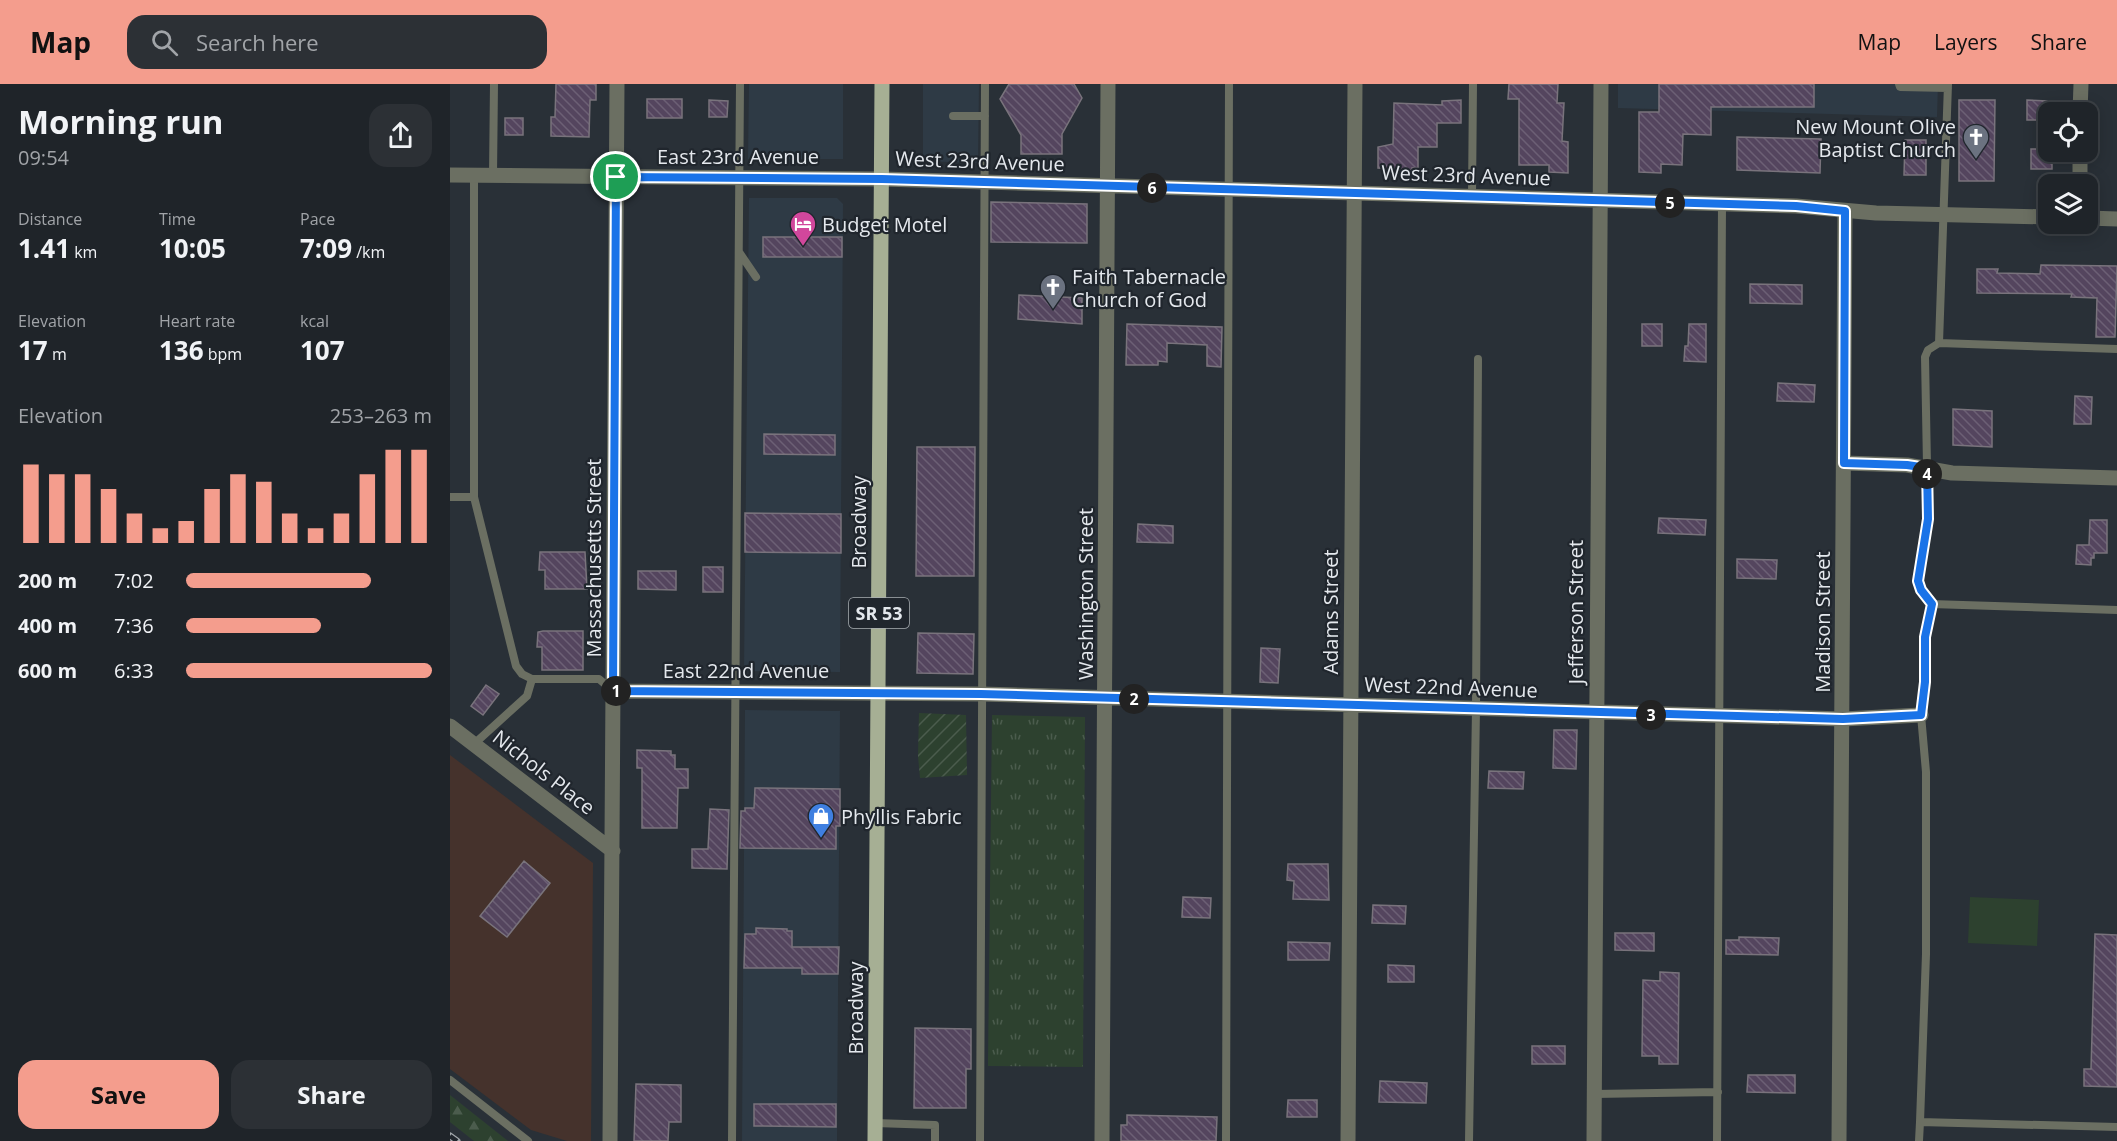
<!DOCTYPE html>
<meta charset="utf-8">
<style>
:root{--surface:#1f2429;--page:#2c3035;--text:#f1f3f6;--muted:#a1a4a8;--line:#3c4146;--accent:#f49d8d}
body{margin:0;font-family:"Open Sans",sans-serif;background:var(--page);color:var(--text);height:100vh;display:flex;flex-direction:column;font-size:22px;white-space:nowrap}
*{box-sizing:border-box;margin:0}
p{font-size:20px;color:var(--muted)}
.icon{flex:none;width:33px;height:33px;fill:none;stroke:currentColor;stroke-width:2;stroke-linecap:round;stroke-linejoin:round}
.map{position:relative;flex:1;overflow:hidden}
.drawer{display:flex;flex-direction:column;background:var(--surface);width:450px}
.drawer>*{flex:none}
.fabs{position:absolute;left:1588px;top:18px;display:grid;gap:12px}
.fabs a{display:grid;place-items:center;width:60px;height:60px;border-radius:12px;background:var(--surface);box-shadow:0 3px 15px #0003,0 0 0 2px var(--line);font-size:30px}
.pin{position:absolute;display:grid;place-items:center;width:51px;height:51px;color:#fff;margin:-26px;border:3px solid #fff;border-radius:50%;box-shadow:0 2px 6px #0007}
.km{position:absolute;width:30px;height:30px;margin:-15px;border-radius:50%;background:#222;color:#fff;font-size:16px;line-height:30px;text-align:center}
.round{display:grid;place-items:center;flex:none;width:63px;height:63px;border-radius:18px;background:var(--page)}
.overview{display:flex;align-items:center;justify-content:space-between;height:102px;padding:0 18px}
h1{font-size:33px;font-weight:700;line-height:45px}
.stats{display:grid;grid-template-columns:repeat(3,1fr);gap:9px;height:102px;padding:6px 18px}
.stats div{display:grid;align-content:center}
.stats b{font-size:26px;font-weight:700}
.stats small{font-size:16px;font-weight:400}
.stats p{font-size:16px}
.chart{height:168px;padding:12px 18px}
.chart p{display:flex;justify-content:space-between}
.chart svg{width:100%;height:108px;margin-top:6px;stroke:var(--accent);stroke-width:6}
.cta{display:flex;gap:12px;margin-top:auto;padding:12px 18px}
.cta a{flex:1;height:69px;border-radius:18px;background:var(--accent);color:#111;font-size:24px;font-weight:700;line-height:69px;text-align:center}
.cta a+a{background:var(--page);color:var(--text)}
ul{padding:0 18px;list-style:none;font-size:20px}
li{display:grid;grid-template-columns:96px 72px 1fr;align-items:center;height:45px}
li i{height:15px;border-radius:8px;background:var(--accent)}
header{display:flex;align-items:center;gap:36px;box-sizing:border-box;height:84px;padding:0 30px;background:var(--accent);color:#111}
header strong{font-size:28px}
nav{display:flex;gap:33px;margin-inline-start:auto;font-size:21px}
.search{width:420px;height:54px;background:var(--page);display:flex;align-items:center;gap:15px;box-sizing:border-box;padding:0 21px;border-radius:18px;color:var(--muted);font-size:22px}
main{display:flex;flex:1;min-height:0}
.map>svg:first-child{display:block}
.built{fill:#2e3a45}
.industrial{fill:#45322c}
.grass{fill:url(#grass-tufts)}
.forest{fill:url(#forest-firs)}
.garden{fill:url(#garden-furrows)}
.pitch{fill:#2d412f}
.building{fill:url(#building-back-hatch);stroke:#79737c;stroke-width:1.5}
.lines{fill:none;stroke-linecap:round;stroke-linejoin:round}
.service{stroke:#6b6f62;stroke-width:8}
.minor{stroke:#6b6f62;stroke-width:15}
.tertiary{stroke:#6b6f62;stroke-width:15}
.primary{stroke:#a6af94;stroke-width:15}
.rail-casing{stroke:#a3a8ad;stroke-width:7}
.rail{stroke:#20262d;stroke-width:4.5;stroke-dasharray:14;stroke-linecap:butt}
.route-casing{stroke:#fff;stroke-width:12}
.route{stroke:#1a73e8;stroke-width:8}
.labels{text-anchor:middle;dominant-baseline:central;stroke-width:4.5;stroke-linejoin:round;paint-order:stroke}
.shield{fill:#20262d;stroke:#a9aeb3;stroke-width:1.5}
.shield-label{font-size:18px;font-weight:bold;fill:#e4e8ed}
.poi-label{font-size:20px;fill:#e4e8ed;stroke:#20262d;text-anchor:start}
.street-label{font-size:20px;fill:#e4e8ed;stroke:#20262d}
</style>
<header>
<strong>Map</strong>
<div class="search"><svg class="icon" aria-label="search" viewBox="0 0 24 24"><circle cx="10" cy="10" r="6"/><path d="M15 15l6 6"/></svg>Search here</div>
<nav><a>Map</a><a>Layers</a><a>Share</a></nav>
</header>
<main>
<section class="drawer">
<div class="overview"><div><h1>Morning run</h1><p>09:54</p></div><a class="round"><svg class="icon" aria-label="share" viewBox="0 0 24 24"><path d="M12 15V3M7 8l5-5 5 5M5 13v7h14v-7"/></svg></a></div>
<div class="stats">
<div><p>Distance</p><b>1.41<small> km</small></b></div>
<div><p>Time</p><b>10:05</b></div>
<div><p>Pace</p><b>7:09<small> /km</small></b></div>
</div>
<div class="stats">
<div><p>Elevation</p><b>17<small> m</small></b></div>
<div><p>Heart rate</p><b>136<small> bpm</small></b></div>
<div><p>kcal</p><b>107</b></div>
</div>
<div class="chart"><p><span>Elevation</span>253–263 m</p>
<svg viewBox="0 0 160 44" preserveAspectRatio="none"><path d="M5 44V12M15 44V16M25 44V16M35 44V22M45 44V32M55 44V38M65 44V35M75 44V22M85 44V16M95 44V19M105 44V32M115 44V38M125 44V32M135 44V16M145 44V6M155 44V6"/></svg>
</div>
<ul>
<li><b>200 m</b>7:02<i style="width:75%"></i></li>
<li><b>400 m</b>7:36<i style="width:55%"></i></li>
<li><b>600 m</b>6:33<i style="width:100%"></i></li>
</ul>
<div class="cta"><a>Save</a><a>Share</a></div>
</section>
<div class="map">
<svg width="1667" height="1057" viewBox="0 0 1667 1057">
<defs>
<pattern id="grass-tufts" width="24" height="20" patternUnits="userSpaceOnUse" patternTransform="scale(1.5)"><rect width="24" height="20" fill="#2d412f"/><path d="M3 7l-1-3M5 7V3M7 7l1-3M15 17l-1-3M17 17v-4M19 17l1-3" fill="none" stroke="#4b5c4d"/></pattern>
<pattern id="forest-firs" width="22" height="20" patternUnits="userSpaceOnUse" patternTransform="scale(1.5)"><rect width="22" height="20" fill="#2d412f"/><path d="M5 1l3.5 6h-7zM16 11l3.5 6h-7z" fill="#4b5c4d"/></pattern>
<pattern id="garden-furrows" width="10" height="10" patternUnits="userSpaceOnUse" patternTransform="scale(1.5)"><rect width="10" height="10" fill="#2d412f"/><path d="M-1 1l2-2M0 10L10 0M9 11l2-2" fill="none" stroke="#4b5c4d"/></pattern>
<pattern id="building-back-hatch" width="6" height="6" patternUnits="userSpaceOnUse" patternTransform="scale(1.5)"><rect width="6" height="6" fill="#54455e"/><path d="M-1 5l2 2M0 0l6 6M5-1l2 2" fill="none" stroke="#6c6075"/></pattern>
</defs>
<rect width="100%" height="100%" fill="#293037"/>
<path class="built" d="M 299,0 L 393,0 L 393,75 L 298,75 Z
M 473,0 L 529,0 L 528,79 L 473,77 Z
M 1168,0 L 1488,0 L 1487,33 L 1168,24 Z
M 299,114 L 387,114 L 393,120 L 390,588 L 294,587 Z
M 295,626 L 390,627 L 387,1057 L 292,1057 Z"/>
<path class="industrial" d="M 0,671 L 143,779 L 141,1057 L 117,1057 L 81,1046 L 0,985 Z"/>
<path class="grass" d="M 542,631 L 635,633 L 633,983 L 538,982 Z"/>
<path class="forest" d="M 0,1011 L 58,1057 L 24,1057 L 0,1038 Z"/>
<path class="garden" d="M 469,629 L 516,631 L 517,691 L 470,694 L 468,672 Z"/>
<path class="pitch" d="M 1520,813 L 1589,816 L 1587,862 L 1518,859 Z"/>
<path class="building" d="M 106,0 L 146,0 L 146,16 L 140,16 L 139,53 L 101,52 L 101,33 L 105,33 Z
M 559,0 L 624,0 L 632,14 L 612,50 L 612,70 L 571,70 L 571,51 L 550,15 Z
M 1059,0 L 1108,0 L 1107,19 L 1114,19 L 1112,57 L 1118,58 L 1118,89 L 1099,88 L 1099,81 L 1069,81 L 1069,15 L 1058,15 Z
M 1209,0 L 1364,0 L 1364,23 L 1261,23 L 1261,51 L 1233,50 L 1232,81 L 1211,80 L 1211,89 L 1189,88 L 1189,28 L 1209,28 Z
M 197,15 L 232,15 L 232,34 L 197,34 Z
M 259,16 L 278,17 L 277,33 L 259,33 Z
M 1011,16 L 1011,39 L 987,39 L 987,63 L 968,63 L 968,84 L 962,84 L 962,86 L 928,84 L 928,63 L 943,60 L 944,19 L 992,21 L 992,17 Z
M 1509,16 L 1545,16 L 1544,97 L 1509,97 Z
M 1577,16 L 1597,17 L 1597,36 L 1577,36 Z
M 55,34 L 73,34 L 73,51 L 55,51 Z
M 1287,53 L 1371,55 L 1370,89 L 1287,86 Z
M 1455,56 L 1476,56 L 1476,91 L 1454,91 Z
M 1581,65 L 1599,65 L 1599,68 L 1602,68 L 1602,85 L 1581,85 Z
M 541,118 L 637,120 L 637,159 L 541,158 Z
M 313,153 L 392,153 L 392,173 L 313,173 Z
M 1591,181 L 1667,182 L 1665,253 L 1646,253 L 1647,214 L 1621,213 L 1622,210 L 1527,209 L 1527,185 L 1548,185 L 1547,189 L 1590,190 Z
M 1300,200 L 1352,201 L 1352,220 L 1300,219 Z
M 569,211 L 632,214 L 632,240 L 568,235 Z
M 677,240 L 772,243 L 771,283 L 757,282 L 757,261 L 717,259 L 717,278 L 708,277 L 708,281 L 676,281 Z
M 1192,240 L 1212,240 L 1212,262 L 1192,262 Z
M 1239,240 L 1256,240 L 1256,278 L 1234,277 L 1235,262 L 1238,262 Z
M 1328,299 L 1365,301 L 1364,318 L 1327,317 Z
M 1625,312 L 1642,313 L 1641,340 L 1624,340 Z
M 1503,325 L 1542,327 L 1542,363 L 1503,361 Z
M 314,350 L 385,351 L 385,371 L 314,370 Z
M 467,363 L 525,363 L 524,492 L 466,492 Z
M 295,429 L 391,430 L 391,469 L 295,468 Z
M 1209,434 L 1256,436 L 1255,451 L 1208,449 Z
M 1640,436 L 1657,436 L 1657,469 L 1644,469 L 1644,474 L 1641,474 L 1641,481 L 1626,480 L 1627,461 L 1639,461 Z
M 688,440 L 723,442 L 723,459 L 687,458 Z
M 90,468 L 135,468 L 137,505 L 95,505 L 95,486 L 89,486 Z
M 1287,475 L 1327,476 L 1326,495 L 1287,494 Z
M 253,483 L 273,483 L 273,508 L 253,508 Z
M 188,487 L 226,487 L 226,506 L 188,505 Z
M 93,547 L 133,547 L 133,586 L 92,586 L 92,563 L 87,563 L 88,548 Z
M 468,549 L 524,550 L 523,590 L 467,589 Z
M 811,564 L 830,565 L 828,599 L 810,598 Z
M 36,601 L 49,610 L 33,631 L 21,622 Z
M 1104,646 L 1127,646 L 1126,685 L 1103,684 Z
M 187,666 L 221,667 L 221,671 L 225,671 L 225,685 L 238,685 L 238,704 L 228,704 L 227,744 L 192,744 L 192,684 L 187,684 Z
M 1039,687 L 1074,688 L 1073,705 L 1038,704 Z
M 305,704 L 390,705 L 390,742 L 386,742 L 386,765 L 290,764 L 291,727 L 295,727 L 295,724 L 304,724 Z
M 260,725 L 279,726 L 277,785 L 242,784 L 242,765 L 258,765 Z
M 74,777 L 100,799 L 57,853 L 30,832 Z
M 838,780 L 878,780 L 879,816 L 843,815 L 844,797 L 837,796 Z
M 733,813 L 761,814 L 760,834 L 732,833 Z
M 923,821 L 956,822 L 955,840 L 922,839 Z
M 306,844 L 337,845 L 337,847 L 342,847 L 342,863 L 389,863 L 388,890 L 352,890 L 352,884 L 294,884 L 295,850 L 306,850 Z
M 1165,849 L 1204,849 L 1204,867 L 1165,866 Z
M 1645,850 L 1667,851 L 1667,1003 L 1634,1002 L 1634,985 L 1641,985 Z
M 1289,853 L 1329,854 L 1328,871 L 1276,870 L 1276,856 L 1289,856 Z
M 838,858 L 880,859 L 879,876 L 838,876 Z
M 938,881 L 964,882 L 964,898 L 938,898 Z
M 1210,888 L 1229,889 L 1228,980 L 1209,980 L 1209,972 L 1192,972 L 1193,896 L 1210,897 Z
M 465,944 L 521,945 L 521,985 L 516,985 L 516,1024 L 464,1024 Z
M 1082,962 L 1115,962 L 1115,980 L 1082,980 Z
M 1298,991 L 1345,991 L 1345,1009 L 1297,1008 Z
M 930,997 L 977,999 L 976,1019 L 929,1018 Z
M 186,1000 L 231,1001 L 231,1038 L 219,1038 L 218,1057 L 184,1057 Z
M 838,1016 L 867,1016 L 867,1033 L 837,1033 Z
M 304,1020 L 386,1020 L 386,1043 L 304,1042 Z
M 677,1031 L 767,1033 L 766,1057 L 671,1057 L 671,1041 L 677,1041 Z"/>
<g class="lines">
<path class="service" d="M 1449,0 L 1450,3 L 1498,4
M 503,32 L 535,32
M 24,91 L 24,413 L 66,582 L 72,590 L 82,595 L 149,595 L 162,606
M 43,91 L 44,0
M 1022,113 L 1023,0
M 289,168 L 306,193
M 1489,259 L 1498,0
M 0,413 L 24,413
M 1481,520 L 1667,526
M 24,660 L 77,612 L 82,595
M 0,996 L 78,1057
M 1144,1010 L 1268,1008
M 1470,1038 L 1476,870 L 1476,688 L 1471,631 L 1475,598 L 1475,553 L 1481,520 L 1471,506 L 1468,497 L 1478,435 L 1475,273 L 1478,266 L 1489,259 L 1667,265
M 425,1039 L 485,1041 L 485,1057
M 282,1057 L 290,0
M 530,1057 L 535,0
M 776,1057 L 779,0
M 1019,1057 L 1026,625 L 1028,275
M 1267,1057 L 1272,120
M 1469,1057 L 1470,1038 L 1667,1043"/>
<path class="minor" d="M 1630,28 L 1631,0
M 0,91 L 432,95 L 1346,122 L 1426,129 L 1599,133
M 1630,100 L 1630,68
M 1638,134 L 1667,135
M 1394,379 L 1457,381 L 1502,389 L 1667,394
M 163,607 L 531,610 L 1393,635 L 1471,631
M 0,642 L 163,767
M 160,1057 L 167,0
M 652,1057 L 658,0
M 898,1057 L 905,0
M 1144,1057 L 1151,0"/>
<path class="tertiary" d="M 1389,1057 L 1395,127"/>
<path class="primary" d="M 425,1057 L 432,0"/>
<g class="rail-casing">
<path id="rail" d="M 0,1052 L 7,1057"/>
</g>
<use href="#rail" class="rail"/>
</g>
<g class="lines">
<g class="route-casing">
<path id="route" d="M 166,93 L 432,95 L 1346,122 L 1395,127 L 1394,379 L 1457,381 L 1477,384 L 1478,435 L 1468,497 L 1471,506 L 1482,520 L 1475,553 L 1475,598 L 1471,631 L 1393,635 L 531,610 L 163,607 Z"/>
</g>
<use href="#route" class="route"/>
</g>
<defs>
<g id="church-pin" transform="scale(1.35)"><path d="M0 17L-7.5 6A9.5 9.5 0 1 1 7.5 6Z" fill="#6b7280" stroke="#20262d"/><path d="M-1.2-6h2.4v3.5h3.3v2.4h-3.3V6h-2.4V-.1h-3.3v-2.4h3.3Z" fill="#fff"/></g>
<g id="hotel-pin" transform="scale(1.35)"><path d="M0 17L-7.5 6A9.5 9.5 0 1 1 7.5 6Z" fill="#d1479c" stroke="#20262d"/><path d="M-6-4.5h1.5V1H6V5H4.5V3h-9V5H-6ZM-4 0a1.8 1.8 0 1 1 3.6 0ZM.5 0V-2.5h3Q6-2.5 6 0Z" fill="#fff"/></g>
<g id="shop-pin" transform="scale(1.35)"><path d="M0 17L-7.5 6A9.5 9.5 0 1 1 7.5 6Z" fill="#3f7fe0" stroke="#20262d"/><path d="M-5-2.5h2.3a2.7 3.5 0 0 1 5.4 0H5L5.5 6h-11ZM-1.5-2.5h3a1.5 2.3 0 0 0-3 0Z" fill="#fff"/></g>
</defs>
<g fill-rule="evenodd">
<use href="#church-pin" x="1526" y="53"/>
<use href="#hotel-pin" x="353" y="140"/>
<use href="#church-pin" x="603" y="203"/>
<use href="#shop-pin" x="371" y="732"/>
</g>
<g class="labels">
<rect class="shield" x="399" y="514" width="60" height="30" rx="4.5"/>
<g class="shield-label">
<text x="429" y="529">SR 53</text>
</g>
<g class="poi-label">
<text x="1506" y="42" text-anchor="end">New Mount Olive<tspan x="1506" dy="23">Baptist Church</tspan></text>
<text x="372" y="140">Budget Motel</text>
<text x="622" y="192">Faith Tabernacle<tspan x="622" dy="23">Church of God</tspan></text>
<text x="391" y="732">Phyllis Fabric</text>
</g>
<g class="street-label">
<text x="288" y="72">East 23rd Avenue</text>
<text transform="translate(530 77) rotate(2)">West 23rd Avenue</text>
<text transform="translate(1016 91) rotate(2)">West 23rd Avenue</text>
<text transform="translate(408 438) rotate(-90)">Broadway</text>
<text transform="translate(143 474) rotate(-90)">Massachusetts Street</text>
<text transform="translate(635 510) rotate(-90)">Washington Street</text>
<text transform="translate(880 528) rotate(-90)">Adams Street</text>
<text transform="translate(1125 528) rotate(-90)">Jefferson Street</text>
<text transform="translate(1372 538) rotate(-90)">Madison Street</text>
<text x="296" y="586">East 22nd Avenue</text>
<text transform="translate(1001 603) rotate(2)">West 22nd Avenue</text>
<text transform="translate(94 688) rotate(38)">Nichols Place</text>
<text transform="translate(405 924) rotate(-90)">Broadway</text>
</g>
</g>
</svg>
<div class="fabs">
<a><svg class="icon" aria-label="locate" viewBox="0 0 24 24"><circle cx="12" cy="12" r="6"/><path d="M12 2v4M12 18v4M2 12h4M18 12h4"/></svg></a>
<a><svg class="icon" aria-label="layers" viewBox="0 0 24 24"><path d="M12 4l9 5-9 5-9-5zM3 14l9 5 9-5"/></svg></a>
</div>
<div class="pin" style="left:166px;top:93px;background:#1e9e55"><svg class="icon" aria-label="arrive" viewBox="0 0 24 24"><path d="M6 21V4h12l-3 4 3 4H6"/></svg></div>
<b class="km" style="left:166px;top:607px">1</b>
<b class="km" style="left:684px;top:615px">2</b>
<b class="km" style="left:1201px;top:631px">3</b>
<b class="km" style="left:1477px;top:390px">4</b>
<b class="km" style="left:1220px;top:119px">5</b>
<b class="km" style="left:702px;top:104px">6</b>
</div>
</main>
